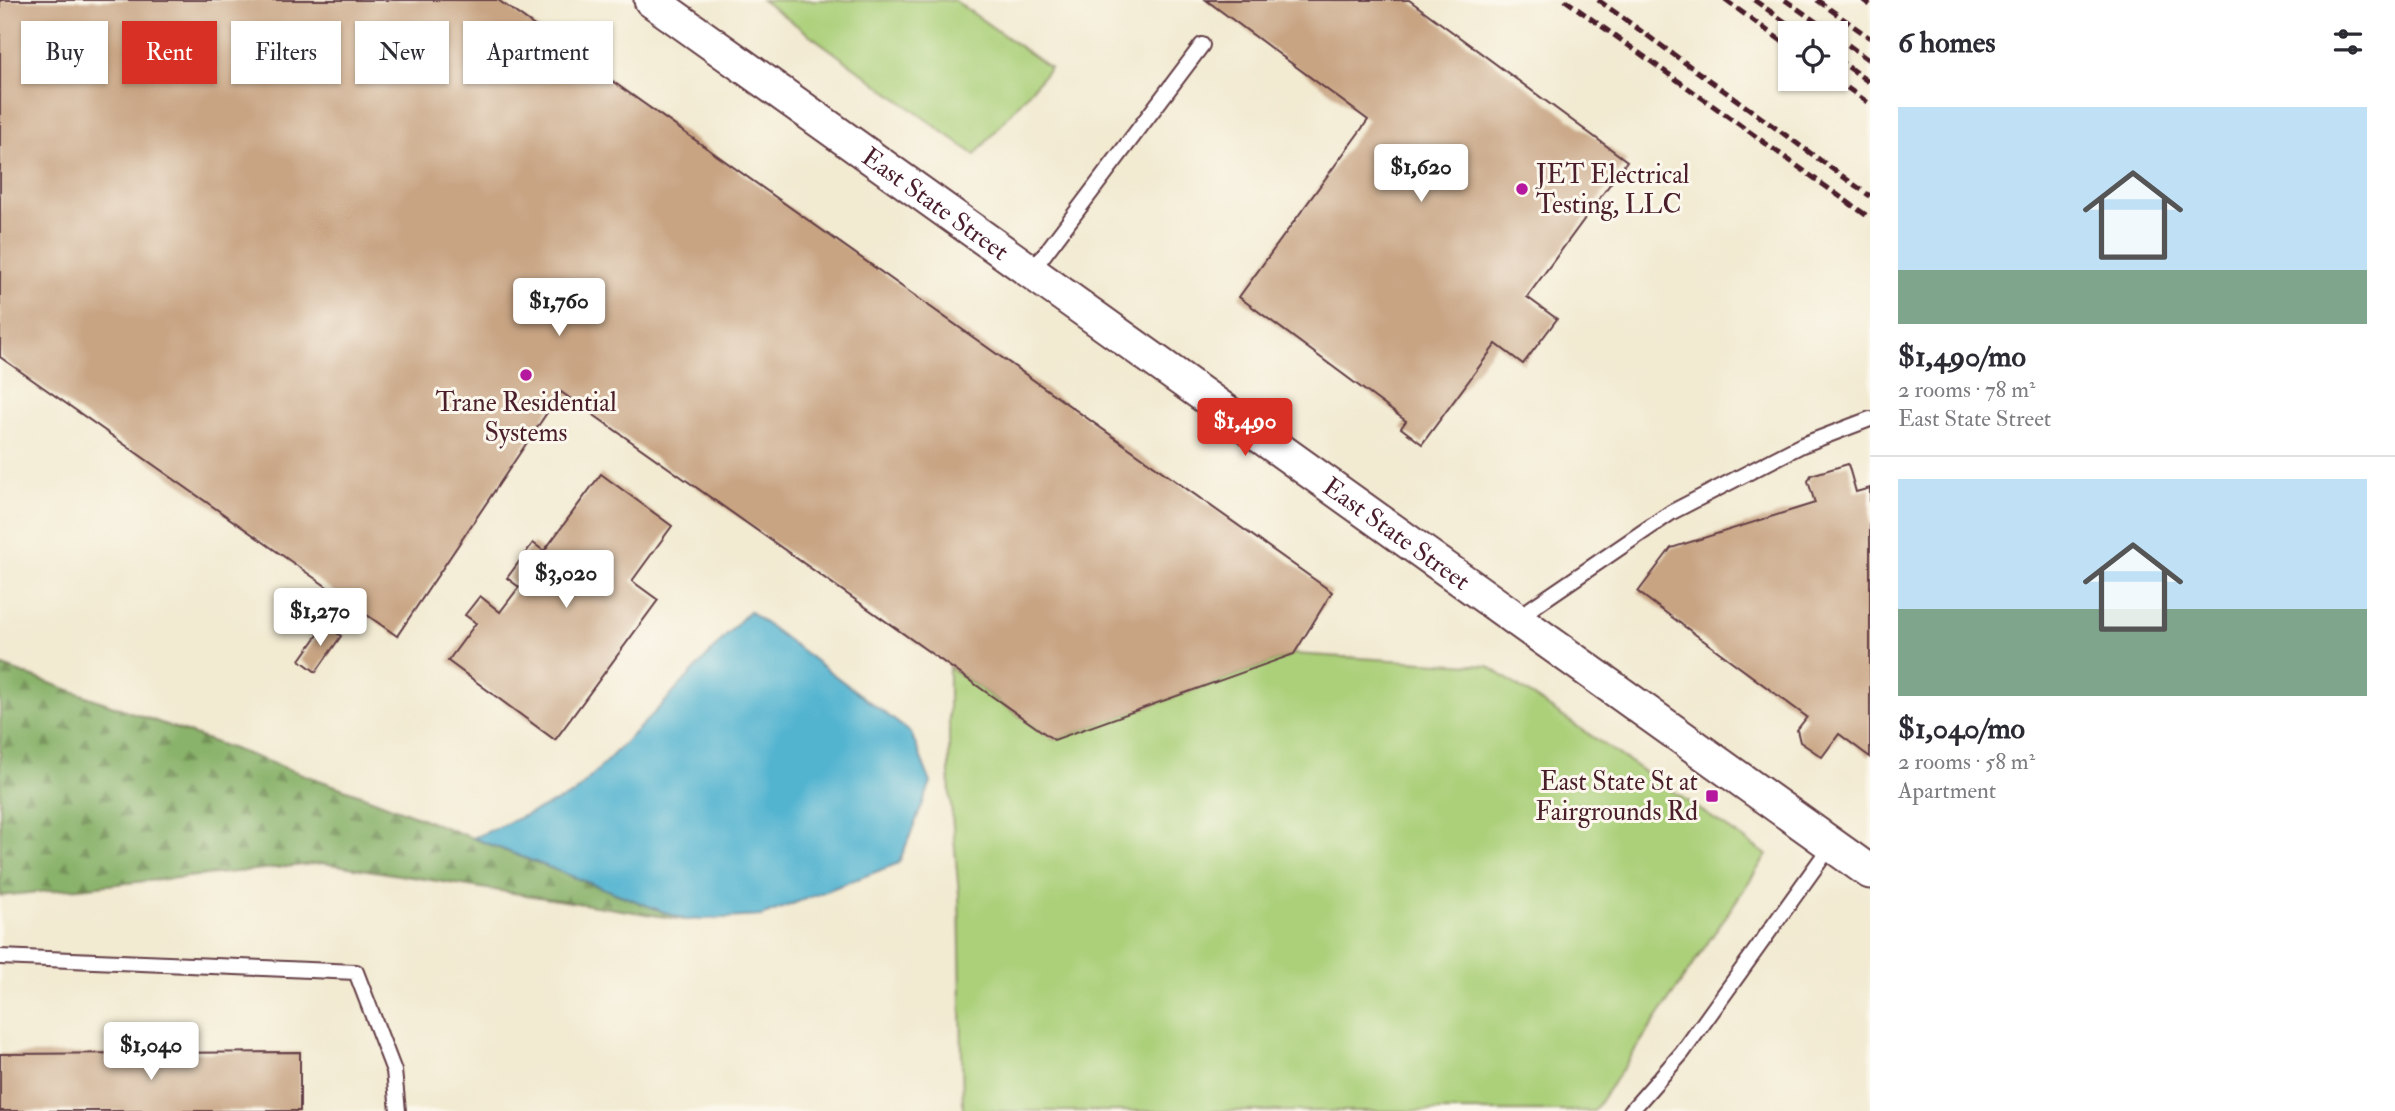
<!DOCTYPE html>
<meta charset="utf-8">
<style>
:root{--surface:#fff;--page:#f2f2f3;--text:#2b2b33;--muted:#7c7c81;--line:#e1e1e2;--accent:#d93025}
body{margin:0;font-family:"IM FELL Double Pica",serif;background:var(--page);color:var(--text);height:100vh;display:flex;flex-direction:column;font-size:26px;white-space:nowrap}
*{box-sizing:border-box;margin:0}
p{font-size:23px;color:var(--muted)}
.icon{flex:none;width:38px;height:38px;fill:none;stroke:currentColor;stroke-width:2;stroke-linecap:round;stroke-linejoin:round}
.map{position:relative;flex:1;overflow:hidden}
.side{display:flex;flex-direction:column;background:var(--surface);width:525px}
.side>*{flex:none}
.top-card{position:absolute;left:21px;top:21px;width:665px;height:63px;display:flex;gap:14px}
.fabs{position:absolute;left:1778px;top:21px;display:grid;gap:14px}
.fabs a{display:grid;place-items:center;width:70px;height:70px;border-radius:0px;background:var(--surface);box-shadow:0 2px 5px #0004;font-size:35px}
.price{position:absolute;translate:-50% -60px;padding:0 16px;border-radius:7px;background:#fff;color:#222;font-size:23px;line-height:46px;filter:drop-shadow(0 2px 4px #0008)}
.price::after{content:'';position:absolute;left:50%;top:42px;width:21px;height:16px;margin-left:-10px;background:inherit;clip-path:polygon(0 0,100% 0,50% 100%)}
.price.current{background:var(--accent);color:#fff}
ul{padding:0;list-style:none}
li{display:grid;align-content:center;gap:14px;height:371px;padding:0 28px}
li+li{border-top:2px solid var(--line)}
li span{display:grid;place-items:center;height:217px;border-radius:0px;color:#555}
li>.icon{margin-inline-start:auto}
span .icon{width:126px;height:126px;fill:#fffc;stroke-width:1}
li b{font-size:30px}
h2{display:flex;justify-content:space-between;align-items:center;height:84px;padding:0 28px;font-size:30px}
.pill{padding:0 24px;border-radius:0px;background:var(--surface);box-shadow:0 2px 5px #0004;font-size:24px;line-height:63px}
.pill.current{background:var(--accent);color:#fff}
main{display:flex;flex:1;min-height:0}
.map>svg:first-child{display:block}
.green{fill:#acd07a;stroke:#7b7852;stroke-width:2}
.forest{fill:url(#forest-firs);stroke:#6a684a;stroke-width:2}
.water{fill:#52b4d0;stroke:#4e6a7e;stroke-width:2}
.building{fill:#c8a483}
.lines{fill:none;stroke-linecap:round;stroke-linejoin:round}
.service-casing{stroke:#633d44;stroke-width:18}
.tertiary-casing{stroke:#633d44;stroke-width:37}
.service{stroke:#fff;stroke-width:14}
.tertiary{stroke:#fff;stroke-width:33}
.rail{stroke:#4a1f2b;stroke-width:5;stroke-dasharray:10 5;stroke-linecap:butt}
.poi-dot{fill:#b5179e;stroke:#fbf7ec;stroke-width:2.5}
.labels{text-anchor:middle;stroke-width:6;stroke-linejoin:round;paint-order:stroke}
.poi-label{font-size:26px;fill:#4a1f2b;stroke:#fbf7ec;text-anchor:start}
.street-label{font-size:26px;fill:#4a1f2b;stroke:#fbf7ec}
</style>
<main>
<div class="map">
<svg width="1870" height="1111" viewBox="0 0 1870 1111">
<defs>
<pattern id="forest-firs" width="22" height="20" patternUnits="userSpaceOnUse" patternTransform="scale(1.75)"><rect width="22" height="20" fill="#89b26a"/><path d="M5 1l3.5 6h-7zM16 11l3.5 6h-7z" fill="#729057"/></pattern>
</defs>
<rect width="100%" height="100%" fill="#fbf7ec"/>
<filter id="ink" filterUnits="userSpaceOnUse"><feTurbulence type="fractalNoise" baseFrequency=".0143" numOctaves="2"/><feDisplacementMap in="SourceGraphic" scale="14" xChannelSelector="R" yChannelSelector="G"/><feConvolveMatrix kernelMatrix="1 2 1 2 8 2 1 2 1" color-interpolation-filters="sRGB"/></filter>
<filter id="wash" filterUnits="userSpaceOnUse"><feTurbulence type="fractalNoise" baseFrequency=".00686" numOctaves="4" result="noise"/><feDisplacementMap in="SourceGraphic" scale="28" xChannelSelector="R" yChannelSelector="G"/><feGaussianBlur stdDeviation="1.57" result="paint"/><feColorMatrix in="noise" values="0 0 0 0 0 0 0 0 0 0 0 0 0 0 0 0 0 1.4 0 .05"/><feComposite in="paint" operator="in"/></filter>
<g filter="url(#wash)">
<rect width="100%" height="100%" fill="#f2ead1"/>
<path class="green" d="M 762,0 L 954,0 L 1050,68 L 975,155 Z
M 1294,654 L 1488,666 L 1767,855 L 1594,1111 L 963,1111 L 959,895 L 949,781 L 949,667 L 1054,740 Z"/>
<path class="forest" d="M 0,665 L 369,798 L 685,920 L 323,863 L 0,896 Z"/>
<path class="water" d="M 749,611 L 911,733 L 931,783 L 899,863 L 761,916 L 685,920 L 473,838 L 574,794 L 664,703 Z"/>
<g id="blocks">
<path class="building" d="M 0,0 L 498,0 L 1332,592 L 1294,654 L 1054,740 L 561,392 L 397,636 L 0,357 Z
M 1206,0 L 1409,0 L 1627,161 L 1527,297 L 1557,319 L 1523,364 L 1496,344 L 1422,444 L 1401,428 L 1406,421 L 1239,297 L 1368,120 Z
M 1848,464 L 1856,492 L 1870,488 L 1870,757 L 1839,734 L 1822,757 L 1800,742 L 1797,730 L 1807,717 L 1638,592 L 1671,548 L 1815,503 L 1808,481 L 1811,475 Z
M 601,474 L 672,526 L 632,581 L 658,600 L 555,740 L 448,661 L 476,623 L 465,615 L 480,596 L 500,612 L 519,587 L 507,578 L 533,543 L 544,551 Z
M 325,625 L 341,636 L 316,672 L 300,660 Z
M 300,1052 L 300,1111 L 0,1111 L 0,1054 Z"/>
</g>
</g>
<g filter="url(#ink)">
<use href="#blocks" fill-opacity="0" stroke="#633d44" stroke-width="2"/>
<g class="lines">
<defs>
<path id="service" d="M 1031,272 L 1202,45
M 1517,618 L 1672,512 L 1802,445 L 1870,419
M 0,957 L 356,972 L 394,1071 L 398,1111
M 1631,1111 L 1682,1053 L 1832,844"/>
<g id="tertiary">
<path id="s1" d="M 651,0 L 1870,872"/>
</g>
</defs>
<use href="#service" class="service-casing"/>
<use href="#tertiary" class="tertiary-casing"/>
<use href="#service" class="service"/>
<use href="#tertiary" class="tertiary"/>
<path class="rail" d="M 1565,0 L 1870,218
M 1598,0 L 1870,196
M 1725,0 L 1790,47
M 1754,0 L 1801,33
M 1785,0 L 1832,33
M 1817,0 L 1870,38
M 1863,0 L 1870,5
M 1836,36 L 1870,61
M 1836,58 L 1870,83
M 1835,79 L 1870,104"/>
</g>
</g>
<g class="poi-dot">
<circle cx="1522" cy="189" r="7"/>
<circle cx="526" cy="375" r="7"/>
<rect x="1705" y="789" width="14" height="14" rx="3.5"/>
</g>
<g class="labels">
<g class="poi-label">
<text x="1536" y="183">JET Electrical<tspan x="1536" dy="30">Testing, LLC</tspan></text>
<text x="526" y="411" text-anchor="middle">Trane Residential<tspan x="526" dy="30">Systems</tspan></text>
<text x="1698" y="790" text-anchor="end">East State St at<tspan x="1698" dy="30">Fairgrounds Rd</tspan></text>
</g>
<g class="street-label">
<text dy="9" stroke="none"><textPath href="#s1" startOffset="350">East State Street</textPath></text>
<text dy="9" stroke="none"><textPath href="#s1" startOffset="917">East State Street</textPath></text>
</g>
</g>
</svg>
<div class="fabs">
<a><svg class="icon" aria-label="locate" viewBox="0 0 24 24"><circle cx="12" cy="12" r="6"/><path d="M12 2v4M12 18v4M2 12h4M18 12h4"/></svg></a>
</div>
<b class="price" style="left:1421px;top:204px">$1,620</b>
<b class="price" style="left:559px;top:338px">$1,760</b>
<b class="price current" style="left:1245px;top:458px">$1,490</b>
<b class="price" style="left:566px;top:610px">$3,020</b>
<b class="price" style="left:320px;top:648px">$1,270</b>
<b class="price" style="left:151px;top:1082px">$1,040</b>
<div class="top-card">
<a class="pill">Buy</a>
<a class="pill current">Rent</a>
<a class="pill">Filters</a>
<a class="pill">New</a>
<a class="pill">Apartment</a>
</div>
</div>
<section class="side">
<h2>6 homes<svg class="icon" aria-label="filters" viewBox="0 0 24 24"><path d="M4 7h16M4 17h16"/><circle cx="9" cy="7" r="2"/><circle cx="15" cy="17" r="2"/></svg></h2>
<ul>
<li><span style="background:linear-gradient(#bfe0f5 75%,#7fa58c 0)"><svg class="icon" aria-label="home" viewBox="0 0 24 24"><path d="M3 11l9-7 9 7M6 9v11h12V9"/></svg></span><div><b>$1,490/mo</b><p>2 rooms · 78 m²</p><p>East State Street</p></div></li>
<li><span style="background:linear-gradient(#bfe0f5 60%,#7fa58c 0)"><svg class="icon" aria-label="home" viewBox="0 0 24 24"><path d="M3 11l9-7 9 7M6 9v11h12V9"/></svg></span><div><b>$1,040/mo</b><p>2 rooms · 58 m²</p><p>Apartment</p></div></li>
</ul>
</section>
</main>
